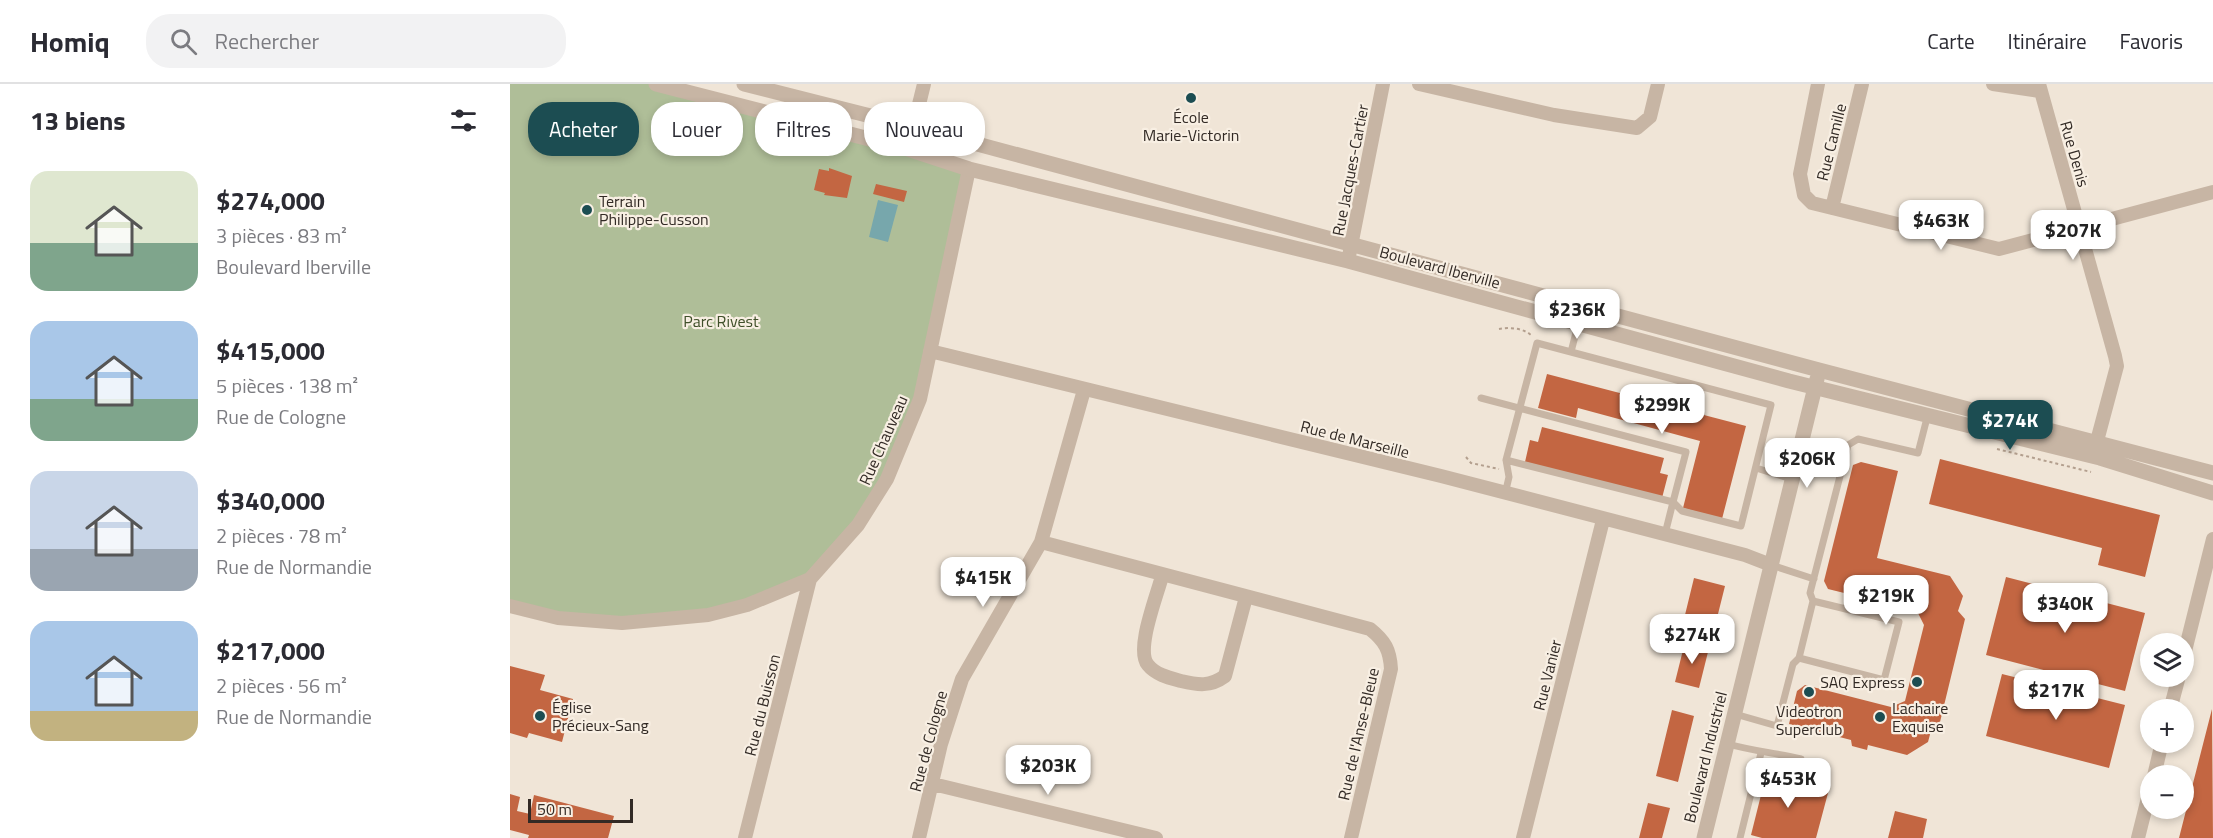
<!DOCTYPE html>
<html lang="fr">
<meta charset="utf-8">
<style>
:root{--surface:#fff;--page:#f2f2f3;--text:#2b2b33;--muted:#7c7c81;--line:#e1e1e2;--accent:#1c4d52}
body{margin:0;font-family:"Titillium Web",sans-serif;background:var(--page);color:var(--text);height:100vh;display:flex;flex-direction:column;font-size:22px;white-space:nowrap}
*{box-sizing:border-box;margin:0}
p{font-size:20px;color:var(--muted)}
.icon{flex:none;width:33px;height:33px;fill:none;stroke:currentColor;stroke-width:2;stroke-linecap:round;stroke-linejoin:round}
.map{position:relative;flex:1;overflow:hidden}
.panel{display:flex;flex-direction:column;background:var(--surface);width:510px}
.panel>*{flex:none}
.banner{position:absolute;left:18px;top:18px;width:570px;height:54px;display:flex;gap:12px}
.controls{position:absolute;left:1630px;top:549px;display:grid;gap:12px}
.controls a{display:grid;place-items:center;width:54px;height:54px;border-radius:50%;background:var(--surface);box-shadow:0 3px 9px #0003;font-size:30px}
.scale{position:absolute;left:18px;bottom:15px;width:105px;box-sizing:border-box;padding-left:6px;border:3px solid #322a25;border-top:0;font-size:16px;line-height:21px;white-space:nowrap;color:#322a25;-webkit-text-stroke:4px #f8efe3;paint-order:stroke}
.price{position:absolute;translate:-50% -51px;padding:0 14px;border-radius:12px;background:#fff;color:#222;font-size:20px;line-height:39px;filter:drop-shadow(0 2px 3px #0008)}
.price::after{content:'';position:absolute;left:50%;top:36px;width:18px;height:14px;margin-left:-9px;background:inherit;clip-path:polygon(0 0,100% 0,50% 100%)}
.price.selected{background:var(--accent);color:#fff}
ul{padding:0;list-style:none}
li{display:flex;align-items:center;gap:18px;height:150px;padding:0 30px}
li span{display:grid;place-items:center;flex:none;width:168px;height:120px;border-radius:18px;color:#555}
li>.icon{margin-inline-start:auto}
span .icon{width:72px;height:72px;fill:#fffc;stroke-width:1}
li b{font-size:26px}
h2{display:flex;justify-content:space-between;align-items:center;height:72px;padding:0 30px;font-size:26px}
.pill{padding:0 21px;border-radius:24px;background:var(--surface);box-shadow:0 3px 9px #0003;font-size:21px;line-height:54px}
.pill.selected{background:var(--accent);color:#fff}
header{display:flex;align-items:center;gap:36px;box-sizing:border-box;height:84px;padding:0 30px;background:var(--surface);border-bottom:2px solid var(--line)}
header strong{font-size:28px}
nav{display:flex;gap:33px;margin-inline-start:auto;font-size:21px}
.search{width:420px;height:54px;background:var(--page);display:flex;align-items:center;gap:15px;box-sizing:border-box;padding:0 21px;border-radius:24px;color:var(--muted);font-size:22px}
main{display:flex;flex:1;min-height:0}
.map>svg:first-child{display:block}
.green{fill:#afbe98}
.water{fill:#77a7ac}
.building{fill:#c36642}
.lines{fill:none;stroke-linecap:round;stroke-linejoin:round}
.path{stroke:#b39f8e;stroke-width:2;stroke-dasharray:3 3;stroke-linecap:butt}
.service{stroke:#c7b5a4;stroke-width:7}
.minor{stroke:#c7b5a4;stroke-width:14}
.tertiary{stroke:#c7b5a4;stroke-width:15}
.poi-dot{fill:#1c4d52;stroke:#f8efe3;stroke-width:2}
.labels{text-anchor:middle;stroke-width:4.5;stroke-linejoin:round;paint-order:stroke}
.poi-label{font-size:16px;fill:#322a25;stroke:#f8efe3;text-anchor:start}
.street-label{font-size:16px;fill:#322a25;stroke:#f8efe3}
.park-label{font-size:16px;fill:#40502a;stroke:#f8efe3}
</style>
<header>
<strong>Homiq</strong>
<div class="search"><svg class="icon" aria-label="search" viewBox="0 0 24 24"><circle cx="10" cy="10" r="6"/><path d="M15 15l6 6"/></svg>Rechercher</div>
<nav><a>Carte</a><a>Itinéraire</a><a>Favoris</a></nav>
</header>
<main>
<section class="panel">
<h2>13 biens<svg class="icon" aria-label="filters" viewBox="0 0 24 24"><path d="M4 7h16M4 17h16"/><circle cx="9" cy="7" r="2"/><circle cx="15" cy="17" r="2"/></svg></h2>
<ul>
<li><span style="background:linear-gradient(#dfe7d0 60%,#7fa58c 0)"><svg class="icon" aria-label="home" viewBox="0 0 24 24"><path d="M3 11l9-7 9 7M6 9v11h12V9"/></svg></span><div><b>$274,000</b><p>3 pièces · 83 m²</p><p>Boulevard Iberville</p></div></li>
<li><span style="background:linear-gradient(#a9c7e8 65%,#7fa58c 0)"><svg class="icon" aria-label="home" viewBox="0 0 24 24"><path d="M3 11l9-7 9 7M6 9v11h12V9"/></svg></span><div><b>$415,000</b><p>5 pièces · 138 m²</p><p>Rue de Cologne</p></div></li>
<li><span style="background:linear-gradient(#c9d6e8 65%,#9aa5b1 0)"><svg class="icon" aria-label="home" viewBox="0 0 24 24"><path d="M3 11l9-7 9 7M6 9v11h12V9"/></svg></span><div><b>$340,000</b><p>2 pièces · 78 m²</p><p>Rue de Normandie</p></div></li>
<li><span style="background:linear-gradient(#a9c7e8 75%,#c2b280 0)"><svg class="icon" aria-label="home" viewBox="0 0 24 24"><path d="M3 11l9-7 9 7M6 9v11h12V9"/></svg></span><div><b>$217,000</b><p>2 pièces · 56 m²</p><p>Rue de Normandie</p></div></li>
</ul>
</section>
<div class="map">
<svg width="1703" height="754" viewBox="0 0 1703 754">
<rect width="100%" height="100%" fill="#f0e5d7"/>
<path class="green" d="M 0,0 L 146,0 L 459,85 L 409,316 L 378,395 L 316,479 L 276,505 L 202,530 L 115,538 L 0,522 Z"/>
<path class="water" d="M 368,116 L 388,121 L 378,158 L 359,153 Z"/>
<path class="building" d="M 319,84 L 342,92 L 337,114 L 314,111 L 315,109 L 304,106 L 309,85 L 319,87 Z
M 366,100 L 397,107 L 394,118 L 363,110 Z
M 1037,290 L 1236,342 L 1212,435 L 1173,424 L 1190,357 L 1068,324 L 1066,334 L 1028,324 Z
M 1032,343 L 1154,374 L 1150,389 L 1158,391 L 1152,414 L 1015,378 L 1020,356 L 1028,358 Z
M 1430,375 L 1650,431 L 1635,493 L 1588,481 L 1592,464 L 1419,420 Z
M 1351,378 L 1388,387 L 1367,474 L 1440,492 L 1453,512 L 1448,527 L 1455,535 L 1430,638 L 1422,643 L 1418,658 L 1397,671 L 1358,661 L 1357,666 L 1342,662 L 1341,656 L 1279,640 L 1287,607 L 1295,601 L 1381,623 L 1395,617 L 1414,541 L 1407,527 L 1318,505 L 1314,497 L 1343,381 Z
M 1496,493 L 1635,529 L 1615,607 L 1476,571 Z
M 1184,494 L 1215,502 L 1205,542 L 1174,535 Z
M 1175,558 L 1199,564 L 1189,604 L 1165,598 Z
M 0,582 L 35,591 L 30,606 L 63,615 L 52,658 L 19,649 L 17,654 L 0,649 Z
M 1492,590 L 1615,621 L 1599,684 L 1476,652 Z
M 1702,625 L 1703,754 L 1669,754 Z
M 1162,626 L 1184,632 L 1168,698 L 1146,692 Z
M 1257,687 L 1286,694 L 1284,700 L 1318,709 L 1306,754 L 1252,754 L 1241,751 Z
M 0,710 L 10,713 L 7,727 L 20,730 L 24,711 L 104,732 L 98,754 L 18,754 L 19,751 L 0,746 Z
M 1138,719 L 1160,724 L 1152,754 L 1129,754 Z
M 1385,727 L 1417,735 L 1413,754 L 1378,754 Z"/>
<g class="lines">
<path class="path" d="M 989,245 C 1000,243 1014,244 1022,252
M 1487,365 L 1581,388
M 956,373 L 961,379 L 989,385"/>
<path class="service" d="M 1061,268 L 1073,221
M 971,314 L 1176,368 L 1163,418 L 1172,427 L 1231,442 L 1261,321 L 1027,259 L 996,376 L 999,393 L 995,410
M 996,376 L 1163,418 L 1155,450
M 1246,384 L 1282,395
M 1261,481 L 1304,495
M 1289,574 L 1374,596 L 1389,538 L 1303,517
M 1225,630 L 1267,642 L 1283,580 L 1289,574 L 1303,517 L 1300,509 L 1338,361 L 1348,355 L 1408,369 L 1418,330
M 1218,660 C 1243,667 1266,669 1291,675
M 1230,754 L 1251,669"/>
<path class="minor" d="M 909,0 L 1044,31 L 1127,44 L 1140,33 L 1148,0
M 1308,0 L 1290,90 L 1294,111 L 1302,119 L 1489,165 L 1703,108
M 1483,0 L 1530,7
M 1529,0 L 1605,272 L 1607,282 L 1587,357
M 398,65 L 414,0
M 1322,124 L 1352,0
M 839,172 L 873,0
M 420,267 L 931,392 L 1235,471 L 1261,481
M 531,458 L 860,545 C 875,557 880,566 881,585 L 841,754
M 652,492 C 647,512 625,566 638,581 C 646,591 660,594 671,597 C 688,601 700,603 715,592 L 736,513
M 0,522 L 48,534 L 112,539 L 198,531 L 237,521 L 300,495 L 348,441 L 377,395 L 410,315 L 459,85
M 1674,571 L 1703,455
M 1660,626 L 1669,592
M 1644,692 L 1652,658
M 423,700 L 646,754
M 235,754 L 300,495
M 409,754 L 431,660 L 452,595 L 531,458 L 574,306
M 1013,754 L 1093,436
M 1628,754 L 1641,702"/>
<path class="tertiary" d="M 146,0 L 398,65 L 459,85 L 838,177 L 1279,297 L 1590,374 L 1703,409
M 234,0 L 404,43 L 1309,286 L 1703,389
M 1194,754 L 1307,295"/>
</g>
<g class="poi-dot">
<circle cx="681" cy="14" r="6"/>
<circle cx="77" cy="126" r="6"/>
<circle cx="1407" cy="598" r="6"/>
<circle cx="1299" cy="608" r="6"/>
<circle cx="30" cy="632" r="6"/>
<circle cx="1370" cy="633" r="6"/>
</g>
<g class="labels">
<g class="poi-label">
<text x="681" y="39" text-anchor="middle">École<tspan x="681" dy="18">Marie-Victorin</tspan></text>
<text x="89" y="123">Terrain<tspan x="89" dy="18">Philippe-Cusson</tspan></text>
<text x="1395" y="604" text-anchor="end">SAQ Express</text>
<text x="42" y="629">Église<tspan x="42" dy="18">Précieux-Sang</tspan></text>
<text x="1382" y="630">Lachaire<tspan x="1382" dy="18">Exquise</tspan></text>
<text x="1299" y="633" text-anchor="middle">Videotron<tspan x="1299" dy="18">Superclub</tspan></text>
</g>
<g class="street-label">
<text transform="translate(1321 58) rotate(-76)" y="6">Rue Camille</text>
<text transform="translate(1565 70) rotate(74)" y="6">Rue Denis</text>
<text transform="translate(840 86) rotate(-79)" y="6">Rue Jacques-Cartier</text>
<text transform="translate(930 183) rotate(15)" y="6">Boulevard Iberville</text>
<text transform="translate(845 355) rotate(14)" y="6">Rue de Marseille</text>
<text transform="translate(373 356) rotate(-66)" y="6">Rue Chauveau</text>
<text transform="translate(1037 591) rotate(-76)" y="6">Rue Vanier</text>
<text transform="translate(252 621) rotate(-76)" y="6">Rue du Buisson</text>
<text transform="translate(848 650) rotate(-77)" y="6">Rue de l'Anse-Bleue</text>
<text transform="translate(418 657) rotate(-75)" y="6">Rue de Cologne</text>
<text transform="translate(1195 673) rotate(-76)" y="6">Boulevard Industriel</text>
</g>
<g class="park-label">
<text x="211" y="243">Parc Rivest</text>
</g>
</g>
</svg>
<div class="controls">
<a><svg class="icon" aria-label="layers" viewBox="0 0 24 24"><path d="M12 4l9 5-9 5-9-5zM3 14l9 5 9-5"/></svg></a>
<a>+</a>
<a>−</a>
</div>
<div class="scale">50 m</div>
<b class="price" style="left:1431px;top:167px">$463K</b>
<b class="price" style="left:1563px;top:177px">$207K</b>
<b class="price" style="left:1067px;top:256px">$236K</b>
<b class="price" style="left:1152px;top:351px">$299K</b>
<b class="price selected" style="left:1500px;top:367px">$274K</b>
<b class="price" style="left:1297px;top:405px">$206K</b>
<b class="price" style="left:473px;top:524px">$415K</b>
<b class="price" style="left:1376px;top:542px">$219K</b>
<b class="price" style="left:1555px;top:550px">$340K</b>
<b class="price" style="left:1182px;top:581px">$274K</b>
<b class="price" style="left:1546px;top:637px">$217K</b>
<b class="price" style="left:538px;top:712px">$203K</b>
<b class="price" style="left:1278px;top:725px">$453K</b>
<div class="banner">
<a class="pill selected">Acheter</a>
<a class="pill">Louer</a>
<a class="pill">Filtres</a>
<a class="pill">Nouveau</a>
</div>
</div>
</main>
